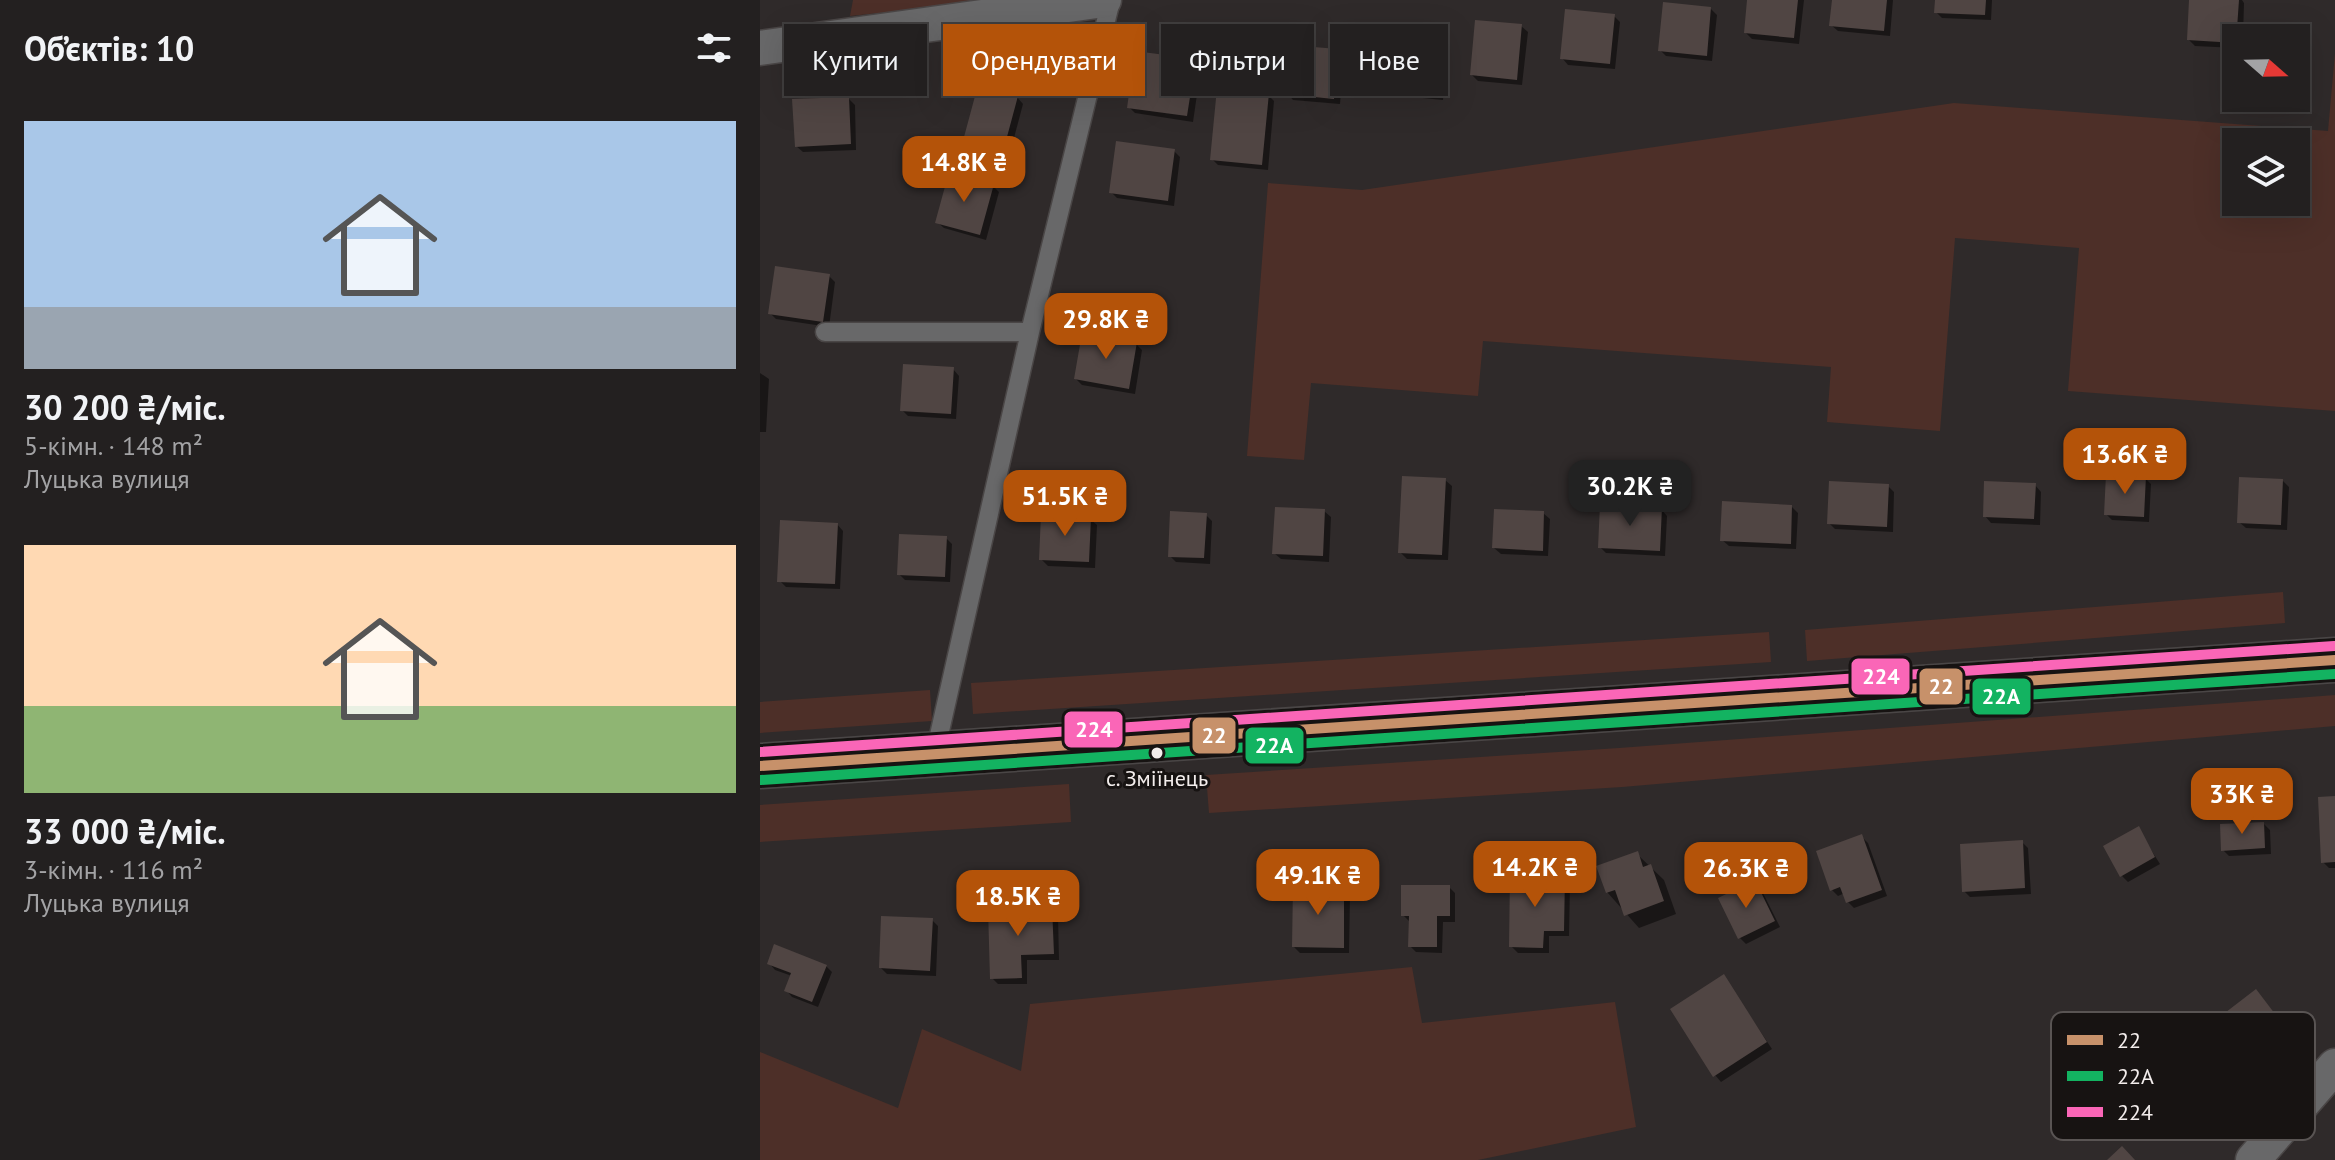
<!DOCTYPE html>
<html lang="uk">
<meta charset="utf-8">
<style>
:root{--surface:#232020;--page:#2f2d2d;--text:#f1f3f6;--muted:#a3a3a5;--line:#403e3e;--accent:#b45309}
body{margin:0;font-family:"PT Sans",sans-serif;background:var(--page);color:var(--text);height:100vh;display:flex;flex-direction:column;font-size:30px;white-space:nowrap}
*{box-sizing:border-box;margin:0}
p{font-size:26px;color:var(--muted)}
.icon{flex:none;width:44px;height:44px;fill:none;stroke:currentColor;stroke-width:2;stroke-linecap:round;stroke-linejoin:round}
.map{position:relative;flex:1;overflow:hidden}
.sheet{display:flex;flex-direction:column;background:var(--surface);width:760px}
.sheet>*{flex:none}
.banner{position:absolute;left:24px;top:24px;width:760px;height:72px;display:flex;gap:16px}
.needle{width:52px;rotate:110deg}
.fabs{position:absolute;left:1462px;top:24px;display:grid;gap:16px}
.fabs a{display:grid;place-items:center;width:88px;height:88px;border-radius:0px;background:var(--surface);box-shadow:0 8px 32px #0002,0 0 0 2px var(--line);font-size:40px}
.price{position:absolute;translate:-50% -68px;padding:0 18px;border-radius:16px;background:var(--accent);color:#fff;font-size:26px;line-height:52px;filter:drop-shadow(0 2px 4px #0008)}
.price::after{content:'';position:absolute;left:50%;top:48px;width:24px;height:18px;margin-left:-12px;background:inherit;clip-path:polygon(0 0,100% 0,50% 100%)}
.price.active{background:#222;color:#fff}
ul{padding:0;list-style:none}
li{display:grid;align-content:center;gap:16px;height:424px;padding:0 24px}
li span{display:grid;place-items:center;height:248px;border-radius:0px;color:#555}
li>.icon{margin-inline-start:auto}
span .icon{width:144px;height:144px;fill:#fffc;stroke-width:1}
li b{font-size:34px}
h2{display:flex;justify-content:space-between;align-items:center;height:96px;padding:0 24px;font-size:34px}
.chip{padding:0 28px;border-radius:0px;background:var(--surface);box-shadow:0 8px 32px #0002,0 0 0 2px var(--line);font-size:28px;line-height:72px}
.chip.active{background:var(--accent);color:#fff}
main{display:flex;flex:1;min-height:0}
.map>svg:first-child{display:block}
.green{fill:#4d2f28;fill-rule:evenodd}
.shadow{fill:#0007}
.building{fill:#504543}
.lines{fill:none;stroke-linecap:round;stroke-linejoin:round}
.lane-casing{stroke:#4a4646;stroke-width:21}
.street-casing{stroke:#4a4646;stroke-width:37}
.primary-casing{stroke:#4a4646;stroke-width:47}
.lane{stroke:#686869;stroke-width:18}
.street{stroke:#686869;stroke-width:34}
.primary{stroke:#6a696a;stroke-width:44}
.bus-1-casing{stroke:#171312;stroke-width:16}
.bus-2-casing{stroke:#171312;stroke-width:16}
.bus-3-casing{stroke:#171312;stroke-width:16}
.bus-1{stroke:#c7916a;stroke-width:10}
.bus-2{stroke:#13b361;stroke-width:10}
.bus-3{stroke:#fa66b7;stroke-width:10}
.bus-dot{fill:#f3edec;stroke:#171312;stroke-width:3}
.labels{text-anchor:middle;stroke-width:6;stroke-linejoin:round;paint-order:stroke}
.bus-label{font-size:22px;fill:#f3edec;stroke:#171312}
.key{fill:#171312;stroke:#595453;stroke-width:2}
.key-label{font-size:22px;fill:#f3edec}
.line-badge{stroke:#171312;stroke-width:3}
.badge-label{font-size:22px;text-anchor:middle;font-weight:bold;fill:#fff}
</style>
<main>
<section class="sheet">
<h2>Об’єктів: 10<svg class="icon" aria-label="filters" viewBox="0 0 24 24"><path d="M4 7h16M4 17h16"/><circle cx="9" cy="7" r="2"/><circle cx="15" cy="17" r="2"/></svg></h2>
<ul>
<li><span style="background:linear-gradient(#a9c7e8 75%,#9aa5b1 0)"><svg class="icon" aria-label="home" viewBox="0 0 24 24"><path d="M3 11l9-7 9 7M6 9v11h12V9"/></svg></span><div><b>30 200 ₴/міс.</b><p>5-кімн. · 148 m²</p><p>Луцька вулиця</p></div></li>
<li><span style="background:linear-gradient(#ffd9b3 65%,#8fb573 0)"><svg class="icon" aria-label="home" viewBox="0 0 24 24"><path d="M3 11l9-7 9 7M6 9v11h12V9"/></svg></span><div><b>33 000 ₴/міс.</b><p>3-кімн. · 116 m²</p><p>Луцька вулиця</p></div></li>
</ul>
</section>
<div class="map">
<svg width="1575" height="1160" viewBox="0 0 1575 1160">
<rect width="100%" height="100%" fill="#2f2a2a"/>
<path class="green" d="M 93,0 L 246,0 L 90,16 Z
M 1575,53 L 1575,411 L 1308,391 L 1319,248 L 1195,238 L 1180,431 L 1067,422 L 1071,367 L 723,341 L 718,396 L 551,383 L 544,460 L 487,456 L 508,183 L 602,190 L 1194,103 L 1568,131 ZM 1476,142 L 1536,142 L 1536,202 L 1476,202 Z
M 1523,592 L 1525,623 L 1047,661 L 1045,630 Z
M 1009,632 L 1011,662 L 213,714 L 211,683 Z
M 170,690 L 172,721 L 0,733 L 0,702 Z
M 1575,695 L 1575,726 L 862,787 L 449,813 L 446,775 L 859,748 Z
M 309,784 L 311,822 L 0,842 L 0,805 Z
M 652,967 L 662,1023 L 855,1002 L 876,1127 L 718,1160 L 0,1160 L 0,1052 L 138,1108 L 162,1029 L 261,1071 L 270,1004 Z"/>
<path class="shadow" d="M 989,0 L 1044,0 L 1039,44 L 992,39 L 986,33 Z
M 1074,0 L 1133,0 L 1130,36 L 1078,31 L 1071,25 Z
M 1177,0 L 1232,0 L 1231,20 L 1182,18 L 1176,12 Z
M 1431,0 L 1482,0 L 1484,3 L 1483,38 L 1476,38 L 1476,48 L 1435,46 L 1429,40 Z
M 951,9 L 957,15 L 952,61 L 906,56 L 900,50 Z
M 854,16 L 860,22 L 855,69 L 808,65 L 802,58 Z
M 761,26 L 768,32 L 762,85 L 718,81 L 712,75 Z
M 674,41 L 687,54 L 683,100 L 632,95 L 618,82 Z
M 578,51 L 584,58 L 580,104 L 533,100 L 527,93 Z
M 435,61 L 441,67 L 433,122 L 375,113 L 369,107 Z
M 508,95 L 514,101 L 508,170 L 458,165 L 452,159 Z
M 257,97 L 263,104 L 250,153 L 212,143 L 206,137 Z
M 89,99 L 95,105 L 96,150 L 43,152 L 36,146 Z
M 414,151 L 420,157 L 414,206 L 357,198 L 351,192 Z
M 233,186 L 239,192 L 226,240 L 184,228 L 177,222 Z
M 69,276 L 75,282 L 69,327 L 16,319 L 10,313 Z
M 376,344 L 382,350 L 375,394 L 322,385 L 316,379 Z
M 193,369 L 199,376 L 196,419 L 148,416 L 142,410 Z
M 0,373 L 9,379 L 6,432 L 0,432 Z
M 1385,478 L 1391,484 L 1389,522 L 1352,520 L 1346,514 Z
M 685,480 L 692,486 L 688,560 L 647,559 L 640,552 Z
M 1523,481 L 1529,487 L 1527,530 L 1486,528 L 1479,522 Z
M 1275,485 L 1281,492 L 1280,525 L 1231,523 L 1225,516 Z
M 1128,486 L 1134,492 L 1133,532 L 1075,529 L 1069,523 Z
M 1032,507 L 1038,513 L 1036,549 L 969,546 L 962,540 Z
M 901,509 L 907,516 L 905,556 L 846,553 L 840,547 Z
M 564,511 L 571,517 L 569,562 L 521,559 L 514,553 Z
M 783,513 L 790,519 L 788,556 L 741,554 L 734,548 Z
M 446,515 L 452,521 L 450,564 L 416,562 L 410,556 Z
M 330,519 L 337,525 L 335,568 L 288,566 L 281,559 Z
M 77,524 L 83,531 L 80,589 L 26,587 L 20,581 Z
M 186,538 L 192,544 L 190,582 L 145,580 L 139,574 Z
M 1575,798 L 1575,868 L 1569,868 L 1563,862 Z
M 1504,824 L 1510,830 L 1511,854 L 1469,856 L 1463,850 Z
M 1378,829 L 1400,864 L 1368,882 L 1362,876 Z
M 1102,837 L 1108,843 L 1127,896 L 1094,908 L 1088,902 L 1085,893 L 1078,896 L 1072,890 Z
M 1262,842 L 1268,848 L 1271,894 L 1210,897 L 1204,891 Z
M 877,854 L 904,880 L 916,914 L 879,928 L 847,892 Z
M 804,878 L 810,884 L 809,936 L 789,936 L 789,953 L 758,953 L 751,946 Z
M 995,882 L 1001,889 L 1020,927 L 986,944 L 980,938 Z
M 689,887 L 695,893 L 695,922 L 683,922 L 682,953 L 656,952 L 650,946 L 649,921 L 643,915 Z
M 584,888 L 590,895 L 589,953 L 540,953 L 534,947 Z
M 292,908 L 298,915 L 299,960 L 267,960 L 267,984 L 238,984 L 232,978 Z
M 172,920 L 178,926 L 176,976 L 127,974 L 121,968 Z
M 9,963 L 66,966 L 72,972 L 58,1007 L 32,997 L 26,990 L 32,976 L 15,970 Z
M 964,977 L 1012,1049 L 961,1082 L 955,1075 Z
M 1502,998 L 1533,1038 L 1497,1066 L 1490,1059 Z"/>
<path class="building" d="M 987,0 L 1038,0 L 1034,38 L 984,33 Z
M 1072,0 L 1127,0 L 1124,31 L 1069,26 Z
M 1175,0 L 1226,0 L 1225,15 L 1174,13 Z
M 1429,0 L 1479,0 L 1476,43 L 1427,40 Z
M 903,2 L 951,7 L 947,56 L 898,51 Z
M 805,9 L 855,14 L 850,64 L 800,59 Z
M 715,20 L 762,24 L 757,80 L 710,75 Z
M 620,34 L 675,39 L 670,87 L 616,82 Z
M 529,45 L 578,49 L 574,99 L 524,94 Z
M 375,51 L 436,59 L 427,116 L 367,108 Z
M 218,85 L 258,96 L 244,148 L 204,137 Z
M 457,88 L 509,93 L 502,165 L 450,160 Z
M 89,97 L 91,144 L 35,147 L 32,99 Z
M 356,141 L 415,149 L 408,201 L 349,193 Z
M 189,172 L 234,184 L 220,235 L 175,223 Z
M 15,266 L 70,274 L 63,322 L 8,314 Z
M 322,333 L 377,342 L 369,389 L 314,379 Z
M 143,364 L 194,367 L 191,414 L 140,411 Z
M 1346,474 L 1386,476 L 1384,517 L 1344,515 Z
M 642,476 L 686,478 L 682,555 L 638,553 Z
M 1479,477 L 1523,479 L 1521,525 L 1477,523 Z
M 1069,481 L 1129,484 L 1127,527 L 1067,524 Z
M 1224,481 L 1276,483 L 1274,519 L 1223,517 Z
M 962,501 L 1032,505 L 1031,544 L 960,541 Z
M 840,504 L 902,507 L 900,551 L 838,548 Z
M 515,507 L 565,509 L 563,556 L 512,554 Z
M 734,509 L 784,511 L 783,551 L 732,548 Z
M 410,511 L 447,513 L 444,558 L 408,557 Z
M 281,514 L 331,517 L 329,562 L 279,560 Z
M 20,520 L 78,523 L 75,584 L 17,582 Z
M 139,534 L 187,536 L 185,577 L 137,575 Z
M 1575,796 L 1575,862 L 1561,863 L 1558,797 Z
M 1504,822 L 1505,848 L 1461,851 L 1460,824 Z
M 1379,826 L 1395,857 L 1360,877 L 1343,846 Z
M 1102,834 L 1122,890 L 1086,903 L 1080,887 L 1070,891 L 1056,851 Z
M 1263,840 L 1265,888 L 1202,892 L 1200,844 Z
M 878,851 L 883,867 L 891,864 L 904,901 L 864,916 L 855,890 L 846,893 L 836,866 Z
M 750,875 L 805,876 L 804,931 L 784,931 L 783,948 L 749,947 Z
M 995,880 L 1015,921 L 978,939 L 958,898 Z
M 641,885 L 690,885 L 690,916 L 677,916 L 677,947 L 648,947 L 649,916 L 641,916 Z
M 533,886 L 584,886 L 584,948 L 532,947 Z
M 292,906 L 294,954 L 261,955 L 262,978 L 230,979 L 228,908 Z
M 121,916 L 173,918 L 170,971 L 119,968 Z
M 14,944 L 67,965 L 52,1002 L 24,991 L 31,973 L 7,964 Z
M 964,974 L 1007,1042 L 953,1077 L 910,1009 Z
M 1496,989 L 1528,1031 L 1489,1061 L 1457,1019 Z
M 1362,1146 L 1375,1160 L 1347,1160 Z"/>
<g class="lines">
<defs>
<path id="lane" d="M 65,332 L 270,332
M 175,753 L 270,332 L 351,0"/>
<path id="street" d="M 0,48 L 344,0
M 1493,1160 L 1575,1066"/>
<path id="primary" d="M 0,766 L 1575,660"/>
</defs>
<use href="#lane" class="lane-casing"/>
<use href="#street" class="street-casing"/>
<use href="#primary" class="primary-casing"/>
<use href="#lane" class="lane"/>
<use href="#street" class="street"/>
<use href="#primary" class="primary"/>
<defs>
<path id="bus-1" d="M 0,766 L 1575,660"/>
<path id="bus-2" d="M 1,780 L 1575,674"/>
<path id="bus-3" d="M 0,752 L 1574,646"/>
</defs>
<use href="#bus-1" class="bus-1-casing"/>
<use href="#bus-2" class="bus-2-casing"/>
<use href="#bus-3" class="bus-3-casing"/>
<use href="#bus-1" class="bus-1"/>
<use href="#bus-2" class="bus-2"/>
<use href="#bus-3" class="bus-3"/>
</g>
<circle class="bus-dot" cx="397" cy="753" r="7"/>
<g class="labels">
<g class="bus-label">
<text x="397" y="786">с. Зміїнець</text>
</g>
</g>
<rect x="1291" y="1012" width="264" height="128" rx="12" class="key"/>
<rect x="1307" y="1035" width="36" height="10" fill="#c7916a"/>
<rect x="1307" y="1071" width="36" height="10" fill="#13b361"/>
<rect x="1307" y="1107" width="36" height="10" fill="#fa66b7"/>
<g class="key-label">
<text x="1357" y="1048">22</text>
<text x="1357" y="1084">22А</text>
<text x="1357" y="1120">224</text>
</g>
<g class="line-badge">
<rect x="1090" y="657" width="61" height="39" rx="8" fill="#fa66b7"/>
<rect x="1158" y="667" width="46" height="39" rx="8" fill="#c7916a"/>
<rect x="1211" y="677" width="61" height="39" rx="8" fill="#13b361"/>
<rect x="303" y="710" width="61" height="39" rx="8" fill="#fa66b7"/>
<rect x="431" y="716" width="46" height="39" rx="8" fill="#c7916a"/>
<rect x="484" y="726" width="61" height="39" rx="8" fill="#13b361"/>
</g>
<g class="badge-label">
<text x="1121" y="684">224</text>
<text x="1181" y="694">22</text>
<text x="1241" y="704">22А</text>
<text x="334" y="737">224</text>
<text x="454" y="743">22</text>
<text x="514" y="753">22А</text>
</g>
</svg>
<div class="fabs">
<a><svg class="needle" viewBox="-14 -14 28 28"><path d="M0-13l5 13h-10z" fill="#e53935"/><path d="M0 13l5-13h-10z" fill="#a3a3a5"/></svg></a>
<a><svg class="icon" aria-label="layers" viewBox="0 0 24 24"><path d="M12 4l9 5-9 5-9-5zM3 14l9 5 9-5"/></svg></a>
</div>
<b class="price" style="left:204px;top:204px">14.8K ₴</b>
<b class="price" style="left:346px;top:361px">29.8K ₴</b>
<b class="price" style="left:1365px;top:496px">13.6K ₴</b>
<b class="price active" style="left:870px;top:528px">30.2K ₴</b>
<b class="price" style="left:305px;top:538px">51.5K ₴</b>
<b class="price" style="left:1482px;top:836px">33K ₴</b>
<b class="price" style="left:775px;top:909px">14.2K ₴</b>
<b class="price" style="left:986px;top:910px">26.3K ₴</b>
<b class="price" style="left:558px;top:917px">49.1K ₴</b>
<b class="price" style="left:258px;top:938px">18.5K ₴</b>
<div class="banner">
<a class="chip">Купити</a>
<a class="chip active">Орендувати</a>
<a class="chip">Фільтри</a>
<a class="chip">Нове</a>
</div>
</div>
</main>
